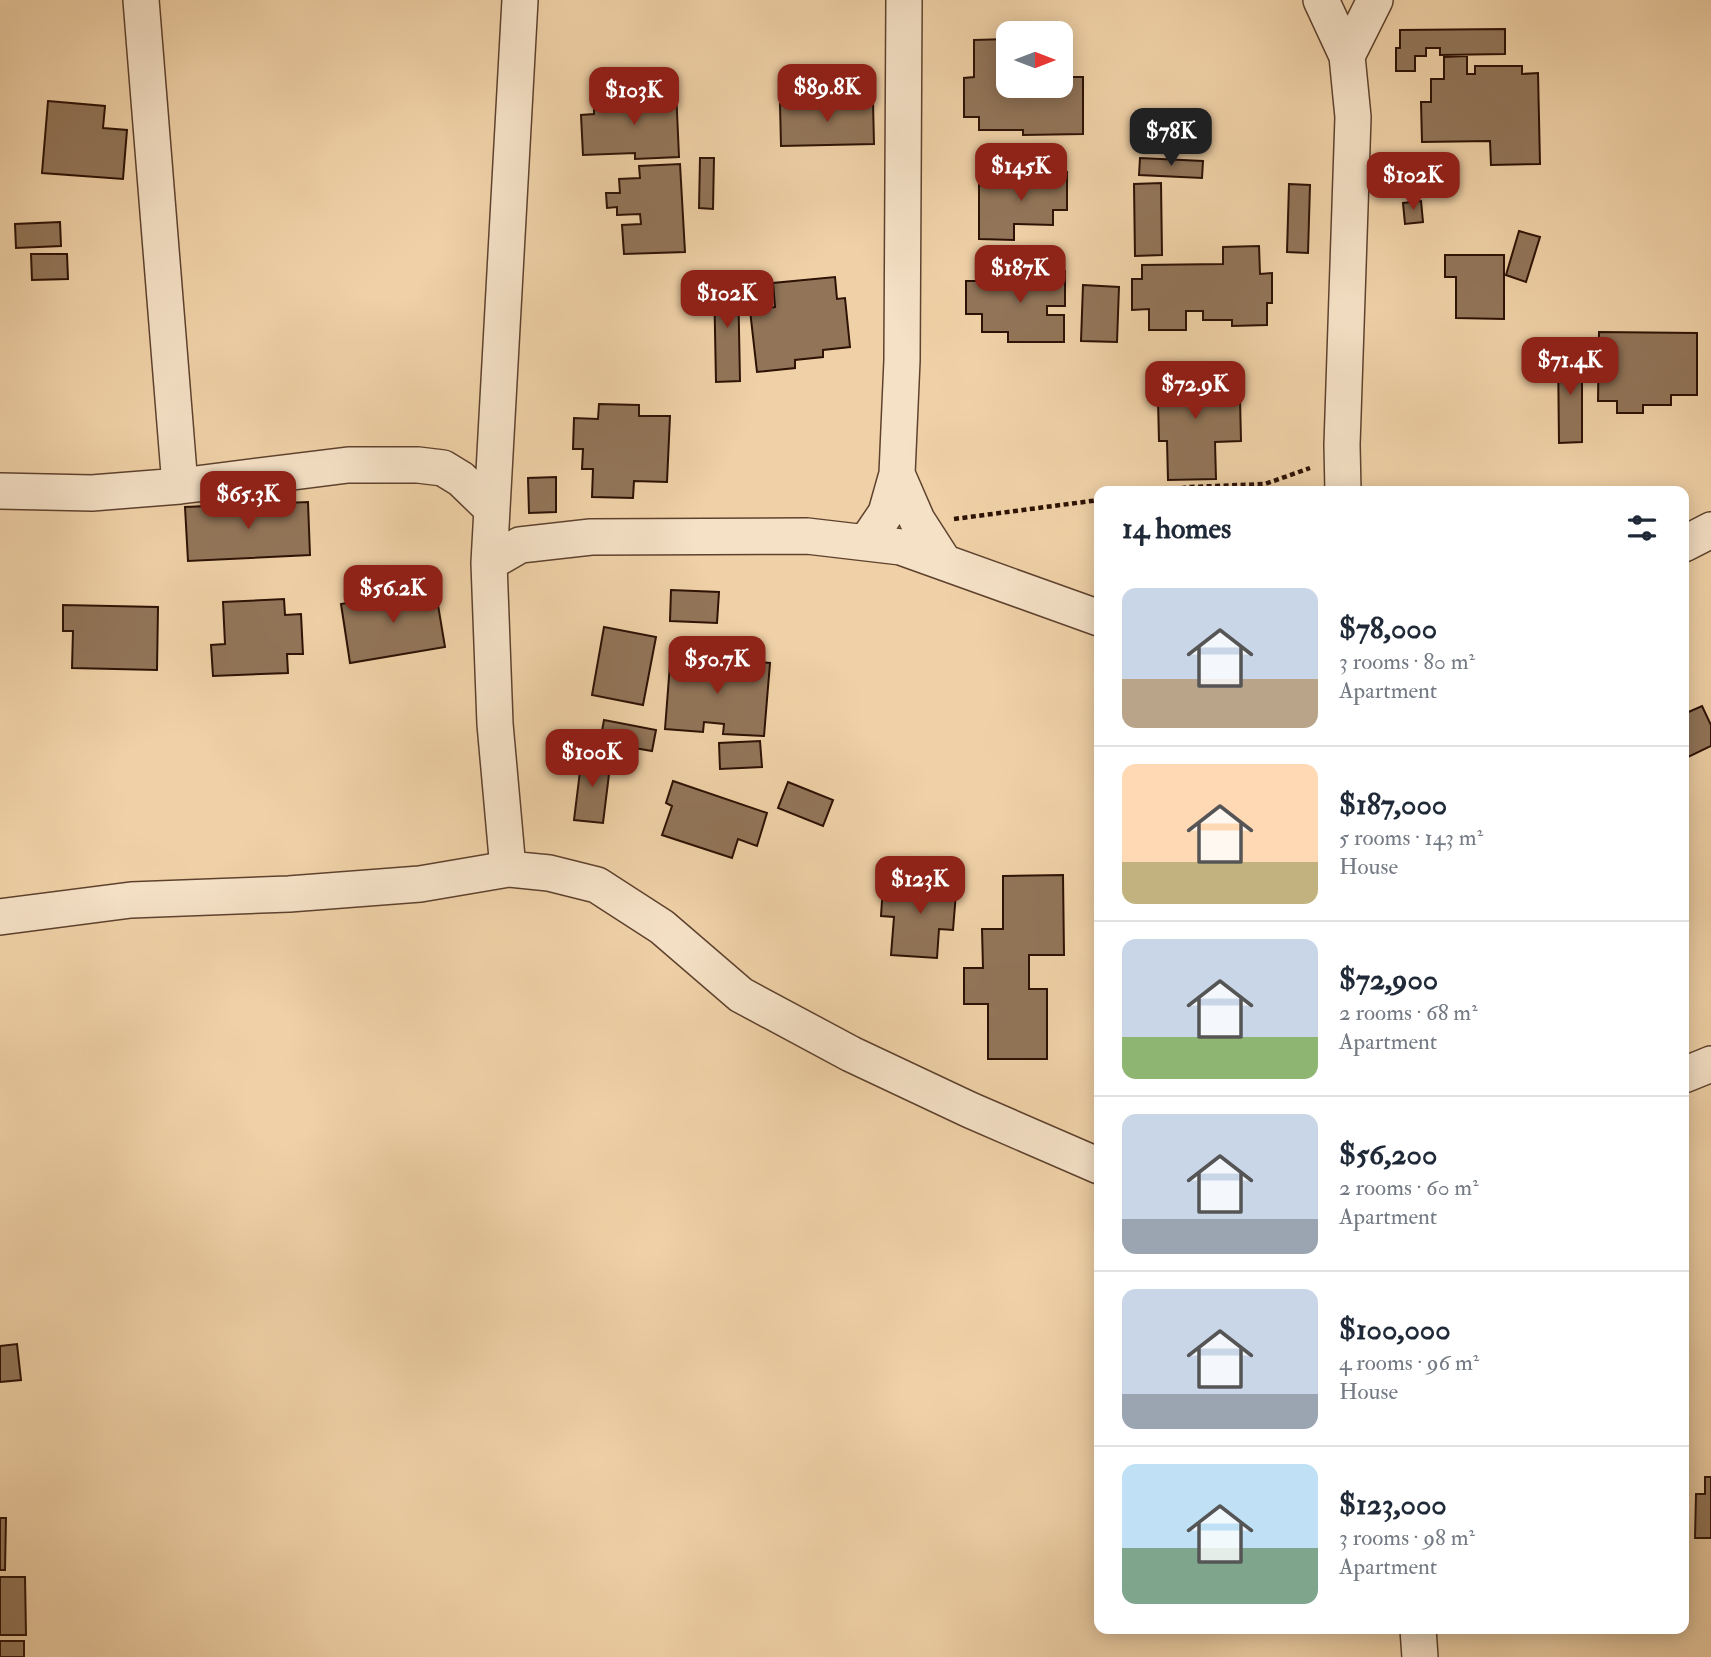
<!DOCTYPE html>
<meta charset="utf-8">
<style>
:root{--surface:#fff;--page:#f2f2f3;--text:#1f2937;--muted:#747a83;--line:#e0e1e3;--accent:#8f2418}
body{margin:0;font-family:"IM FELL Double Pica",serif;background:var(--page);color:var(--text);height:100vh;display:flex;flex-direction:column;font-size:26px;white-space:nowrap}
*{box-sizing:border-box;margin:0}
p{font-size:23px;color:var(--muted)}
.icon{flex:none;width:38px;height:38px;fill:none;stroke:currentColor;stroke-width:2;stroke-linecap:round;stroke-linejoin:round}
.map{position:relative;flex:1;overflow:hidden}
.details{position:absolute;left:1094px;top:486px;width:595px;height:1148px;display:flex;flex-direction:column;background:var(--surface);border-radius:14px;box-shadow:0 4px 18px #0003}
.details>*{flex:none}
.needle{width:46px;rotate:90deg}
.controls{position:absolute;left:996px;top:21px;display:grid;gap:14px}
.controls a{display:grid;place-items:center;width:77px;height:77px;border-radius:14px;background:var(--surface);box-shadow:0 4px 18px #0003;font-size:35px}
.price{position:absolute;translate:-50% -60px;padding:0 16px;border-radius:14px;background:var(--accent);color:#fff;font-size:23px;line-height:46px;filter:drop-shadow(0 2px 4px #0008)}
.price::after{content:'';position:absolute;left:50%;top:42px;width:21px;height:16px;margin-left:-10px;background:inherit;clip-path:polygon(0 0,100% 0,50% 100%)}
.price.selected{background:#222;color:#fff}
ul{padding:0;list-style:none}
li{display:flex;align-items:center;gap:21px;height:175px;padding:0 28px}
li+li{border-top:2px solid var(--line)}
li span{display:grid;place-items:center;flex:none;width:196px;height:140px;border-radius:14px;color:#555}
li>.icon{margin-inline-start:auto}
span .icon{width:84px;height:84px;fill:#fffc;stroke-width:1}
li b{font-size:30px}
h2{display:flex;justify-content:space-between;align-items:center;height:84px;padding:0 28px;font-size:30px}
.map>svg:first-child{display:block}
.building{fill:#927559;stroke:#2d1205;stroke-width:2}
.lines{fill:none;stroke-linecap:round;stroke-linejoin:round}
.minor-casing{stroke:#5e422e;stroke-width:38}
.path{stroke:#2d1205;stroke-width:4.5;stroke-dasharray:5 3.5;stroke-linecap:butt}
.minor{stroke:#f5e1c6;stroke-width:35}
</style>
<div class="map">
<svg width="1711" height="1657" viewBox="0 0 1711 1657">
<rect width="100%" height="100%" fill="#f0d1a7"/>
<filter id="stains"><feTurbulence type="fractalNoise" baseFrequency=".00286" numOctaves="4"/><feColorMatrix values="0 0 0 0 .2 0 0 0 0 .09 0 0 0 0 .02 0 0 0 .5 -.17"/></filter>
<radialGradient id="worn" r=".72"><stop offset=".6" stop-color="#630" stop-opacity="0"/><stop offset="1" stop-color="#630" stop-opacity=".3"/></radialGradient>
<path class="building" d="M 1505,29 L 1505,54 L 1440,55 L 1440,48 L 1426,48 L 1426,56 L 1415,56 L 1415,71 L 1396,71 L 1396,48 L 1400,48 L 1400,30 Z
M 1008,39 L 1008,86 L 1060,86 L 1060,77 L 1083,77 L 1083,134 L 1023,135 L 1023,130 L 979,130 L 979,117 L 964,117 L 964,78 L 974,77 L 974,40 Z
M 1467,56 L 1467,74 L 1475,74 L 1475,66 L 1522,66 L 1522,74 L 1538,73 L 1540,164 L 1491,165 L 1490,141 L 1422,142 L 1421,102 L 1431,102 L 1431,79 L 1444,79 L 1444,57 Z
M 676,89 L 679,157 L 635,159 L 635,153 L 583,155 L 581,115 L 594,114 L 594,102 L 641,100 L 640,91 Z
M 48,101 L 105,106 L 103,128 L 127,130 L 123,179 L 42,173 Z
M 873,102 L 874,144 L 781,146 L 780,104 Z
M 700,158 L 714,158 L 713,209 L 699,208 Z
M 1140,158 L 1203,161 L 1202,178 L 1139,175 Z
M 680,164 L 685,252 L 624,254 L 622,225 L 641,224 L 640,214 L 617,215 L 617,207 L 607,208 L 606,193 L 620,193 L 619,179 L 640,178 L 639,166 Z
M 1009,171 L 1067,172 L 1067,210 L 1053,210 L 1053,225 L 1014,224 L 1014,240 L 979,239 L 979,185 L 1009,186 Z
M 1161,183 L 1162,255 L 1135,256 L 1134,184 Z
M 1289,184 L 1310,185 L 1308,253 L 1287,252 Z
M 1421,201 L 1423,222 L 1405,224 L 1403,203 Z
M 60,222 L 61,246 L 16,248 L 15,224 Z
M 1519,231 L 1540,237 L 1526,282 L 1506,275 Z
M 1259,246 L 1260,274 L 1272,273 L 1272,303 L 1267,303 L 1267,325 L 1232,326 L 1232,320 L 1203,320 L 1203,311 L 1186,311 L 1186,330 L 1149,330 L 1149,309 L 1132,310 L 1132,279 L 1142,279 L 1142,265 L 1223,264 L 1223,247 Z
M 31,254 L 67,254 L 68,279 L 32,280 Z
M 1445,255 L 1504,255 L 1504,319 L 1456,318 L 1456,277 L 1445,277 Z
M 989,271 L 1065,271 L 1065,306 L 1047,306 L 1047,315 L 1064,315 L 1064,342 L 1008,342 L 1008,332 L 982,332 L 982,314 L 966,314 L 966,281 L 989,281 Z
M 835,277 L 837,299 L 845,298 L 850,347 L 823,350 L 823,357 L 795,360 L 795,368 L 757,372 L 750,310 L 775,307 L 773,283 Z
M 714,279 L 738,279 L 740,381 L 716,382 Z
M 1083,285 L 1119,287 L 1117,342 L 1081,341 Z
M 1599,332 L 1697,333 L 1697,395 L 1671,395 L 1671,405 L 1643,405 L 1643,413 L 1617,413 L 1617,401 L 1598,401 Z
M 1558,352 L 1582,352 L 1582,442 L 1559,443 Z
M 1215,363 L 1216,400 L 1240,399 L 1241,441 L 1215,442 L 1216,479 L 1168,480 L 1167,441 L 1159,441 L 1158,401 L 1167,400 L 1166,365 Z
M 599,404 L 639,405 L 639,416 L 670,416 L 667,482 L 634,481 L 633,498 L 592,497 L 593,469 L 582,469 L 583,449 L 573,449 L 574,418 L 598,419 Z
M 556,477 L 556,512 L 529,513 L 528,478 Z
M 308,502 L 310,555 L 188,561 L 185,507 Z
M 435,587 L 445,647 L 350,663 L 341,604 Z
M 671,590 L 719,592 L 717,623 L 670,621 Z
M 284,599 L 285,615 L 301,614 L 303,654 L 287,654 L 288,673 L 213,676 L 211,645 L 225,644 L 223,602 Z
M 63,605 L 158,607 L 157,670 L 72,668 L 73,631 L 63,631 Z
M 604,627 L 656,637 L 643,705 L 592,695 Z
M 671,651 L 702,653 L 701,674 L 726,677 L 727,659 L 770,663 L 764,736 L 723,734 L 724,724 L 704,722 L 703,732 L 665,729 Z
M 1702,706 L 1711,725 L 1711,746 L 1684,759 L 1684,714 Z
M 604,720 L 656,730 L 652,751 L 600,742 Z
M 1095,733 L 1099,733 L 1099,828 L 1096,828 Z
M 760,741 L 762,767 L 720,769 L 719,743 Z
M 582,755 L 611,758 L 603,823 L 574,820 Z
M 673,781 L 767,813 L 757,846 L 738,839 L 732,858 L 662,835 L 672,806 L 666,803 Z
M 788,782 L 833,800 L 823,826 L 778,808 Z
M 1063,875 L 1064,955 L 1029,955 L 1029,989 L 1047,989 L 1047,1059 L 988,1059 L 988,1004 L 964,1004 L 964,968 L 983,968 L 982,929 L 1003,929 L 1003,876 Z
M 927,879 L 957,880 L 953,930 L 939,929 L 937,958 L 891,955 L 894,917 L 881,916 L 883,886 L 926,888 Z
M 17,1344 L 21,1380 L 0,1382 L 0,1346 Z
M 1705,1477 L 1711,1477 L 1711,1538 L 1695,1538 L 1696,1494 L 1705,1494 Z
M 0,1518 L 6,1518 L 5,1570 L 0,1570 Z
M 0,1577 L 25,1577 L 26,1635 L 0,1635 Z
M 0,1641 L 24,1641 L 24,1657 L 0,1657 Z"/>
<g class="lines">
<defs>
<path id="minor" d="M 141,0 L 180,486
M 1321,0 L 1347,56 L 1353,117 L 1342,445 L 1343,492
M 1347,56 L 1375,0
M 897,474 L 917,520 L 944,562
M 0,491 L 92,493 L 180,486 L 348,465 L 418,465 L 443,468 L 461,479 L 492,509
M 867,541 L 886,513 L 897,474 L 902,360 L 904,0
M 1684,544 L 1711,530
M 489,563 L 520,545 L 591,537 L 807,536 L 901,547 L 1099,618
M 508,869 L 495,724 L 489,563 L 520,0
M 0,917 L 131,900 L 289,894 L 420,884 L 508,869 L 549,873 L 597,885 L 662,927 L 741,995 L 851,1054 L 970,1110 L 1099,1166
M 1684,1075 L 1711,1064
M 1418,1629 L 1420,1657"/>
</defs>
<use href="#minor" class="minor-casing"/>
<path class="path" d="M 1156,492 L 1190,487 L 1265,484 L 1310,468
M 954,519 L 1099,500"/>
<use href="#minor" class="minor"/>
</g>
<rect width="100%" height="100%" filter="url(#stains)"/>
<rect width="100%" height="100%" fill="url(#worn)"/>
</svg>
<div class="controls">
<a><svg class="needle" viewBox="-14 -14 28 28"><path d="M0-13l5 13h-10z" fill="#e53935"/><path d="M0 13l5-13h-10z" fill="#747a83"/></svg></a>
</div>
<b class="price" style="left:827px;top:124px">$89.8K</b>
<b class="price" style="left:634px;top:127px">$103K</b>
<b class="price selected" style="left:1171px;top:168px">$78K</b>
<b class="price" style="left:1021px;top:203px">$145K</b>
<b class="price" style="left:1413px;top:212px">$102K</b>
<b class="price" style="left:1020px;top:305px">$187K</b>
<b class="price" style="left:727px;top:330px">$102K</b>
<b class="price" style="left:1570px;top:397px">$71.4K</b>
<b class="price" style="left:1195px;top:421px">$72.9K</b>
<b class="price" style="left:248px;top:531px">$65.3K</b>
<b class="price" style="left:393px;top:625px">$56.2K</b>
<b class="price" style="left:717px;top:696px">$50.7K</b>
<b class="price" style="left:592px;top:789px">$100K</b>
<b class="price" style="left:920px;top:916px">$123K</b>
<section class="details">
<h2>14 homes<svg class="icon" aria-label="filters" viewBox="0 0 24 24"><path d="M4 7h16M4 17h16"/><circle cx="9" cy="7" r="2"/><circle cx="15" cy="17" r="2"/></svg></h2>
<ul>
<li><span style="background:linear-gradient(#c9d6e8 65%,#b9a48a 0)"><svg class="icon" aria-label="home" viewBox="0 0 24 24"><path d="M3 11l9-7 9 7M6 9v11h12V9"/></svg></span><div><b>$78,000</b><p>3 rooms · 80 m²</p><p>Apartment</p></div></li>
<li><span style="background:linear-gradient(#ffd9b3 70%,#c2b280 0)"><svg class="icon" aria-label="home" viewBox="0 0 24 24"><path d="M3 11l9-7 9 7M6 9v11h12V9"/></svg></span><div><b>$187,000</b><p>5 rooms · 143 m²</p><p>House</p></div></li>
<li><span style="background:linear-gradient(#c9d6e8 70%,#8fb573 0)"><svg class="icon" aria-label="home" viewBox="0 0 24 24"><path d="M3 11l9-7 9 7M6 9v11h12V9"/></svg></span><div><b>$72,900</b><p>2 rooms · 68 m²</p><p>Apartment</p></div></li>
<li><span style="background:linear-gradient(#c9d6e8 75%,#9aa5b1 0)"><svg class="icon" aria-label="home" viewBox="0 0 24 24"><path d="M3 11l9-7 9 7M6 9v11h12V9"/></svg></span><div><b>$56,200</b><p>2 rooms · 60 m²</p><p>Apartment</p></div></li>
<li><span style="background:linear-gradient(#c9d6e8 75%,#9aa5b1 0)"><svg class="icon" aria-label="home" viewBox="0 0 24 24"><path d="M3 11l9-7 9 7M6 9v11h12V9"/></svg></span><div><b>$100,000</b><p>4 rooms · 96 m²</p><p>House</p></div></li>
<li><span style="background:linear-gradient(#bfe0f5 60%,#7fa58c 0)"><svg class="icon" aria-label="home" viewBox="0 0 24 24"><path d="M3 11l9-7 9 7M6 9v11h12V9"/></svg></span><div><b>$123,000</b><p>3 rooms · 98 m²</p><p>Apartment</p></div></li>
</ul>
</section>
</div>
